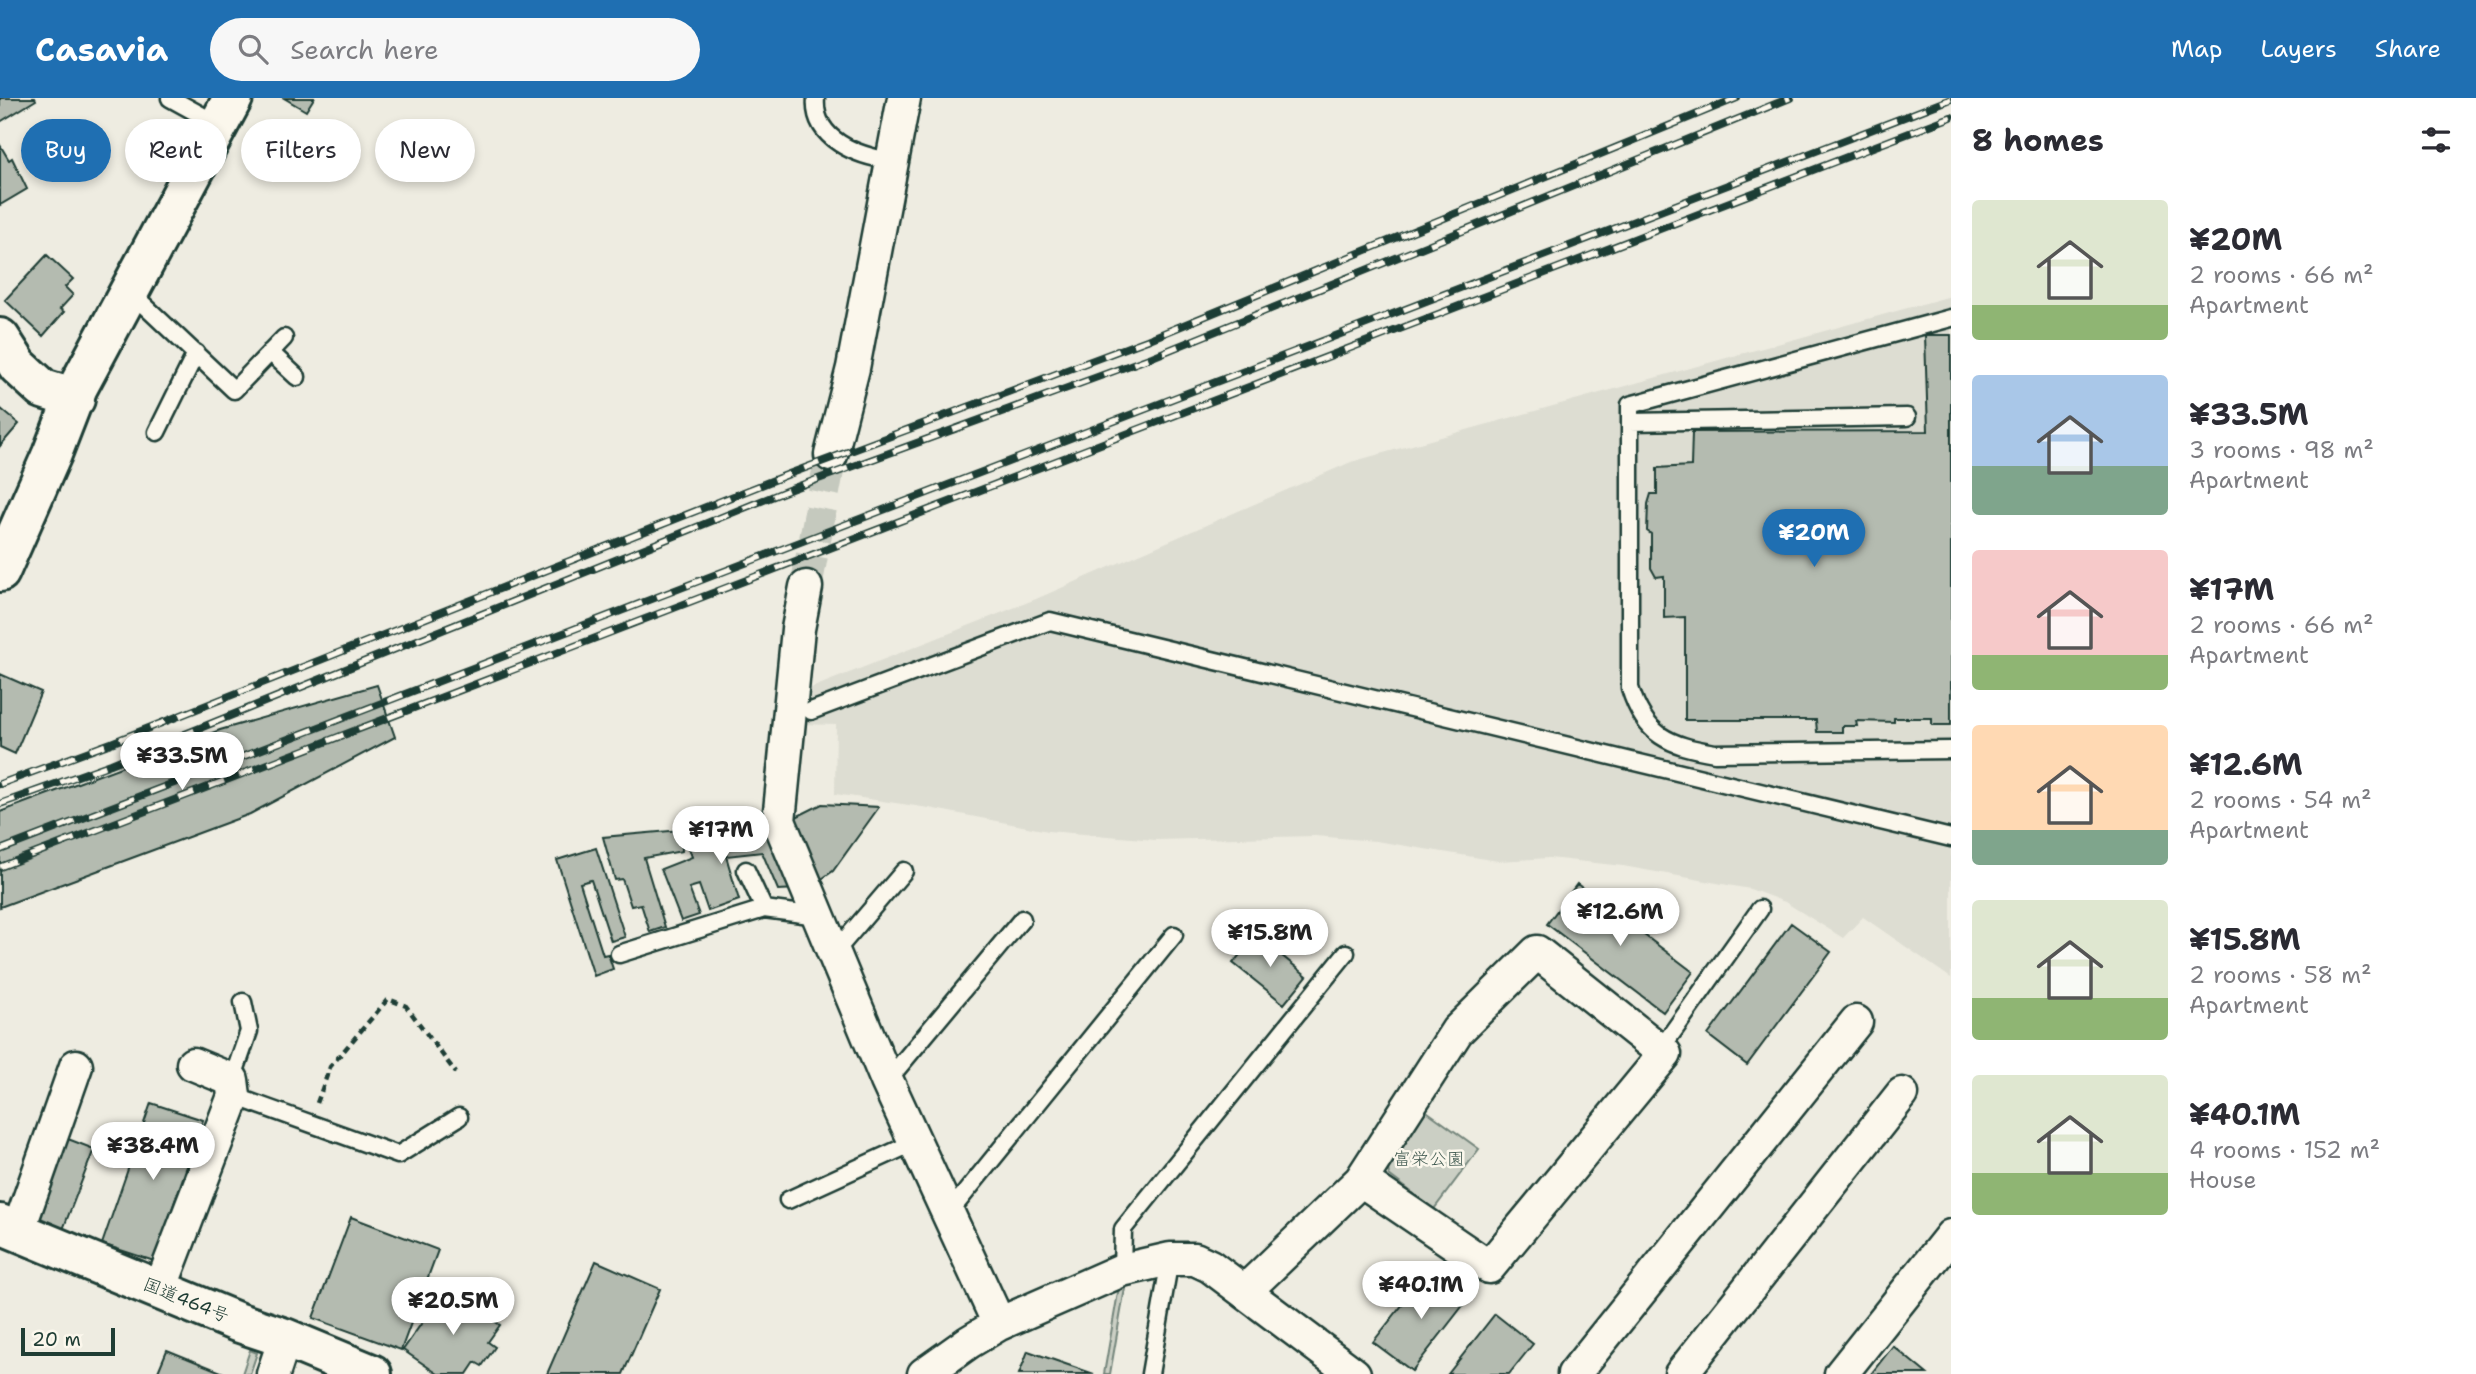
<!DOCTYPE html>
<meta charset="utf-8">
<style>
:root{--surface:#fff;--page:#f7f7f7;--text:#2b2b33;--muted:#7c7c81;--accent:#1f6fb2}
body{margin:0;font-family:"Shantell Sans","Klee One",sans-serif;background:var(--page);color:var(--text);height:100vh;display:flex;flex-direction:column;font-size:26px;white-space:nowrap}
*{box-sizing:border-box;margin:0}
p{font-size:23px;color:var(--muted)}
.icon{flex:none;width:38px;height:38px;fill:none;stroke:currentColor;stroke-width:2;stroke-linecap:round;stroke-linejoin:round}
.map{position:relative;flex:1;overflow:hidden}
.panel{display:flex;flex-direction:column;background:var(--surface);width:525px}
.panel>*{flex:none}
.guide{position:absolute;left:21px;top:21px;width:665px;height:63px;display:flex;gap:14px}
.scale{position:absolute;left:21px;bottom:18px;width:94px;box-sizing:border-box;padding-left:7px;border:4px solid #1f3d34;border-top:0;font-size:19px;line-height:24px;white-space:nowrap;color:#1f3d34;-webkit-text-stroke:5px #fbf7ec;paint-order:stroke}
.price{position:absolute;translate:-50% -60px;padding:0 16px;border-radius:24px;background:#fff;color:#222;font-size:23px;line-height:46px;filter:drop-shadow(0 2px 4px #0008)}
.price::after{content:'';position:absolute;left:50%;top:42px;width:21px;height:16px;margin-left:-10px;background:inherit;clip-path:polygon(0 0,100% 0,50% 100%)}
.price.active{background:var(--accent);color:#fff}
ul{padding:0;list-style:none}
li{display:flex;align-items:center;gap:21px;height:175px;padding:0 21px}
li span{display:grid;place-items:center;flex:none;width:196px;height:140px;border-radius:7px;color:#555}
li>.icon{margin-inline-start:auto}
span .icon{width:84px;height:84px;fill:#fffc;stroke-width:1}
li b{font-size:30px}
h2{display:flex;justify-content:space-between;align-items:center;height:84px;padding:0 21px;font-size:30px}
.chip{padding:0 24px;border-radius:32px;background:var(--surface);box-shadow:0 4px 10px #0003;font-size:24px;line-height:63px}
.chip.active{background:var(--accent);color:#fff}
header{display:flex;align-items:center;gap:42px;box-sizing:border-box;height:98px;padding:0 35px;background:var(--accent);color:#fff}
header strong{font-size:33px}
nav{display:flex;gap:38px;margin-inline-start:auto;font-size:24px}
.search{width:490px;height:63px;background:var(--page);display:flex;align-items:center;gap:18px;box-sizing:border-box;padding:0 24px;border-radius:38px;color:var(--muted);font-size:26px}
main{display:flex;flex:1;min-height:0}
.map>svg:first-child{display:block}
.built{fill:#ddddd2}
.green{fill:#cbcfc4;stroke:#75867c;stroke-width:2}
.building{fill:#b4bbb0;stroke:#1f3d34;stroke-width:2}
.lines{fill:none;stroke-linecap:round;stroke-linejoin:round}
.street-tunnel{stroke:#c5c9be;stroke-width:32;stroke-dasharray:32 16;stroke-linecap:butt}
.lane-casing{stroke:#1f3d34;stroke-width:21}
.street-casing{stroke:#1f3d34;stroke-width:37}
.secondary-casing{stroke:#1f3d34;stroke-width:44}
.highway-casing{stroke:#1f3d34;stroke-width:44}
.path{stroke:#1f3d34;stroke-width:4.5;stroke-dasharray:7 5;stroke-linecap:butt}
.lane{stroke:#fbf7ec;stroke-width:16}
.street{stroke:#fbf7ec;stroke-width:32}
.secondary{stroke:#fbf7ec;stroke-width:38}
.highway{stroke:#fbf7ec;stroke-width:38}
.rail-casing{stroke:#1f3d34;stroke-width:8}
.rail{stroke:#fbf7ec;stroke-width:5;stroke-dasharray:16;stroke-linecap:butt}
.labels{text-anchor:middle;stroke-width:5;stroke-linejoin:round;paint-order:stroke}
.park-label{font-size:18px;fill:#415a51;stroke:#fbf7ec}
.street-label{font-size:18px;fill:#1f3d34;stroke:#fbf7ec}
</style>
<header>
<strong>Casavia</strong>
<div class="search"><svg class="icon" aria-label="search" viewBox="0 0 24 24"><circle cx="10" cy="10" r="6"/><path d="M15 15l6 6"/></svg>Search here</div>
<nav><a>Map</a><a>Layers</a><a>Share</a></nav>
</header>
<main>
<div class="map">
<svg width="1951" height="1276" viewBox="0 0 1951 1276">
<rect width="100%" height="100%" fill="#eeece1"/>
<filter id="ink" filterUnits="userSpaceOnUse"><feTurbulence type="fractalNoise" baseFrequency=".0143" numOctaves="2"/><feDisplacementMap in="SourceGraphic" scale="14" xChannelSelector="R" yChannelSelector="G"/><feConvolveMatrix kernelMatrix="1 2 1 2 8 2 1 2 1" color-interpolation-filters="sRGB"/></filter>
<g filter="url(#ink)">
<path class="built" d="M 1951,198 L 1951,880 L 1863,819 L 1843,840 L 1785,804 L 1750,791 L 1623,768 L 1549,760 L 1498,763 L 1376,743 L 1315,738 L 1155,742 L 1048,733 L 929,710 L 835,696 L 836,627 L 798,626 L 801,594 L 1036,501 L 1351,364 Z"/>
<path class="green" d="M 1421,1009 L 1479,1051 L 1434,1111 L 1389,1077 L 1387,1064 Z
M 1127,1179 L 1110,1276 L 1104,1276 L 1120,1183 Z
M 250,1252 L 257,1255 L 250,1276 L 242,1276 Z"/>
<path class="building" d="M 0,0 L 35,0 L 36,2 L 0,24 Z
M 284,0 L 314,0 L 306,13 Z
M 0,47 L 9,62 L 12,60 L 27,91 L 0,107 Z
M 47,157 L 73,181 L 65,189 L 73,197 L 60,211 L 64,214 L 43,238 L 5,202 Z
M 1925,237 L 1951,237 L 1951,627 L 1932,627 L 1932,620 L 1894,620 L 1894,624 L 1856,623 L 1857,628 L 1842,628 L 1842,634 L 1817,634 L 1816,622 L 1685,622 L 1685,519 L 1664,520 L 1664,478 L 1656,479 L 1651,470 L 1651,436 L 1647,433 L 1648,406 L 1651,396 L 1657,396 L 1657,370 L 1691,368 L 1692,334 L 1928,333 Z
M 0,310 L 19,326 L 0,348 Z
M 0,576 L 41,594 L 15,656 L 0,649 Z
M 377,587 L 395,639 L 250,716 L 0,809 L 0,714 L 220,632 Z
M 822,706 L 879,709 L 833,773 L 816,785 L 788,723 Z
M 764,725 L 798,791 L 778,792 L 762,754 L 726,758 L 739,802 L 708,813 L 699,787 L 689,790 L 699,817 L 681,823 L 661,771 L 692,759 L 687,744 L 690,743 L 687,735 L 713,727 Z
M 681,732 L 682,753 L 644,760 L 665,829 L 650,834 L 641,806 L 631,808 L 622,781 L 615,782 L 603,739 Z
M 596,750 L 625,839 L 611,843 L 591,782 L 580,785 L 603,857 L 608,856 L 613,871 L 594,878 L 557,762 Z
M 1577,786 L 1693,874 L 1663,914 L 1547,826 Z
M 1791,825 L 1831,854 L 1747,967 L 1708,937 Z
M 1256,837 L 1307,878 L 1284,906 L 1233,865 Z
M 151,1005 L 203,1022 L 154,1163 L 102,1146 Z
M 68,1041 L 94,1051 L 62,1134 L 35,1124 Z
M 351,1119 L 438,1152 L 401,1252 L 313,1220 Z
M 596,1163 L 660,1191 L 623,1276 L 547,1276 Z
M 1430,1172 L 1468,1201 L 1412,1273 L 1373,1244 Z
M 446,1190 L 500,1227 L 488,1244 L 495,1249 L 482,1268 L 475,1264 L 467,1276 L 438,1276 L 403,1252 Z
M 1495,1216 L 1533,1246 L 1509,1276 L 1448,1276 Z
M 1893,1248 L 1927,1276 L 1871,1276 Z
M 167,1252 L 226,1276 L 157,1276 Z
M 1028,1253 L 1094,1276 L 1019,1276 Z"/>
<g class="lines">
<path class="street-tunnel" d="M 806,489 L 831,357"/>
<defs>
<path id="lane" d="M 170,0 L 219,27
M 816,0 C 812,42 858,58 892,63
M 129,193 L 234,292 L 284,240
M 1951,220 L 1630,307 L 1630,590 C 1645,638 1668,647 1715,655 L 1951,652
M 270,254 L 297,279
M 1630,324 L 1907,319
M 157,334 L 196,255
M 811,613 L 1050,523 L 1951,740
M 746,772 L 764,811 L 818,818
M 834,855 L 904,773
M 619,856 L 764,811
M 1660,952 L 1760,811
M 232,982 L 249,933 L 243,904
M 887,983 L 1022,821
M 234,998 L 398,1057 L 459,1019
M 788,1102 L 915,1044
M 948,1116 L 1174,837
M 1122,1172 L 1123,1131 L 1346,855
M 1150,1276 L 1170,1161"/>
<path id="street" d="M 831,357 L 853,270 L 904,0
M 806,489 L 798,531 L 779,723 L 887,983 L 999,1226
M 18,1133 L 76,968
M 160,1191 L 234,998 L 232,982 L 193,966
M 1245,1193 L 1361,1082 L 1457,933 L 1537,854 L 1665,956 L 1489,1169 L 1361,1082
M 273,1276 L 285,1240
M 924,1276 L 969,1244 L 999,1226 L 1122,1172 L 1170,1161 L 1195,1161 L 1210,1168 L 1354,1276
M 1574,1276 L 1856,924
M 1681,1276 L 1902,996
M 1841,1276 L 1951,1138"/>
<path id="secondary" d="M 0,240 L 18,268 L 43,291 L 75,301
M 0,474 L 52,356 L 78,289 L 233,0"/>
<path id="highway" d="M 0,1126 L 237,1224 L 285,1240 L 372,1276"/>
</defs>
<use href="#lane" class="lane-casing"/>
<use href="#street" class="street-casing"/>
<use href="#secondary" class="secondary-casing"/>
<use href="#highway" class="highway-casing"/>
<path class="path" d="M 317,1005 L 330,969 L 388,901 L 406,908 L 456,975"/>
<use href="#lane" class="lane"/>
<use href="#street" class="street"/>
<use href="#secondary" class="secondary"/>
<use href="#highway" class="highway"/>
<defs>
<path id="rail" d="M 0,686 L 111,645 L 789,376 L 1147,242 L 1737,0
M 0,706 L 111,666 L 791,391 L 1152,259 L 1790,0
M 0,752 L 1951,1
M 0,769 L 1951,19"/>
</defs>
<use href="#rail" class="rail-casing"/>
<use href="#rail" class="rail"/>
</g>
</g>
<g class="labels">
<g class="park-label">
<text x="1429" y="1067">富栄公園</text>
</g>
<g class="street-label">
<text transform="translate(186 1202) rotate(22)" y="6">国道464号</text>
</g>
</g>
</svg>
<div class="scale">20 m</div>
<b class="price active" style="left:1814px;top:471px">¥20M</b>
<b class="price" style="left:182px;top:694px">¥33.5M</b>
<b class="price" style="left:721px;top:768px">¥17M</b>
<b class="price" style="left:1620px;top:850px">¥12.6M</b>
<b class="price" style="left:1270px;top:871px">¥15.8M</b>
<b class="price" style="left:153px;top:1084px">¥38.4M</b>
<b class="price" style="left:1421px;top:1223px">¥40.1M</b>
<b class="price" style="left:453px;top:1239px">¥20.5M</b>
<div class="guide">
<a class="chip active">Buy</a>
<a class="chip">Rent</a>
<a class="chip">Filters</a>
<a class="chip">New</a>
</div>
</div>
<section class="panel">
<h2>8 homes<svg class="icon" aria-label="filters" viewBox="0 0 24 24"><path d="M4 7h16M4 17h16"/><circle cx="9" cy="7" r="2"/><circle cx="15" cy="17" r="2"/></svg></h2>
<ul>
<li><span style="background:linear-gradient(#dfe7d0 75%,#8fb573 0)"><svg class="icon" aria-label="home" viewBox="0 0 24 24"><path d="M3 11l9-7 9 7M6 9v11h12V9"/></svg></span><div><b>¥20M</b><p>2 rooms · 66 m²</p><p>Apartment</p></div></li>
<li><span style="background:linear-gradient(#a9c7e8 65%,#7fa58c 0)"><svg class="icon" aria-label="home" viewBox="0 0 24 24"><path d="M3 11l9-7 9 7M6 9v11h12V9"/></svg></span><div><b>¥33.5M</b><p>3 rooms · 98 m²</p><p>Apartment</p></div></li>
<li><span style="background:linear-gradient(#f6c9c9 75%,#8fb573 0)"><svg class="icon" aria-label="home" viewBox="0 0 24 24"><path d="M3 11l9-7 9 7M6 9v11h12V9"/></svg></span><div><b>¥17M</b><p>2 rooms · 66 m²</p><p>Apartment</p></div></li>
<li><span style="background:linear-gradient(#ffd9b3 75%,#7fa58c 0)"><svg class="icon" aria-label="home" viewBox="0 0 24 24"><path d="M3 11l9-7 9 7M6 9v11h12V9"/></svg></span><div><b>¥12.6M</b><p>2 rooms · 54 m²</p><p>Apartment</p></div></li>
<li><span style="background:linear-gradient(#dfe7d0 70%,#8fb573 0)"><svg class="icon" aria-label="home" viewBox="0 0 24 24"><path d="M3 11l9-7 9 7M6 9v11h12V9"/></svg></span><div><b>¥15.8M</b><p>2 rooms · 58 m²</p><p>Apartment</p></div></li>
<li><span style="background:linear-gradient(#dfe7d0 70%,#8fb573 0)"><svg class="icon" aria-label="home" viewBox="0 0 24 24"><path d="M3 11l9-7 9 7M6 9v11h12V9"/></svg></span><div><b>¥40.1M</b><p>4 rooms · 152 m²</p><p>House</p></div></li>
</ul>
</section>
</main>
